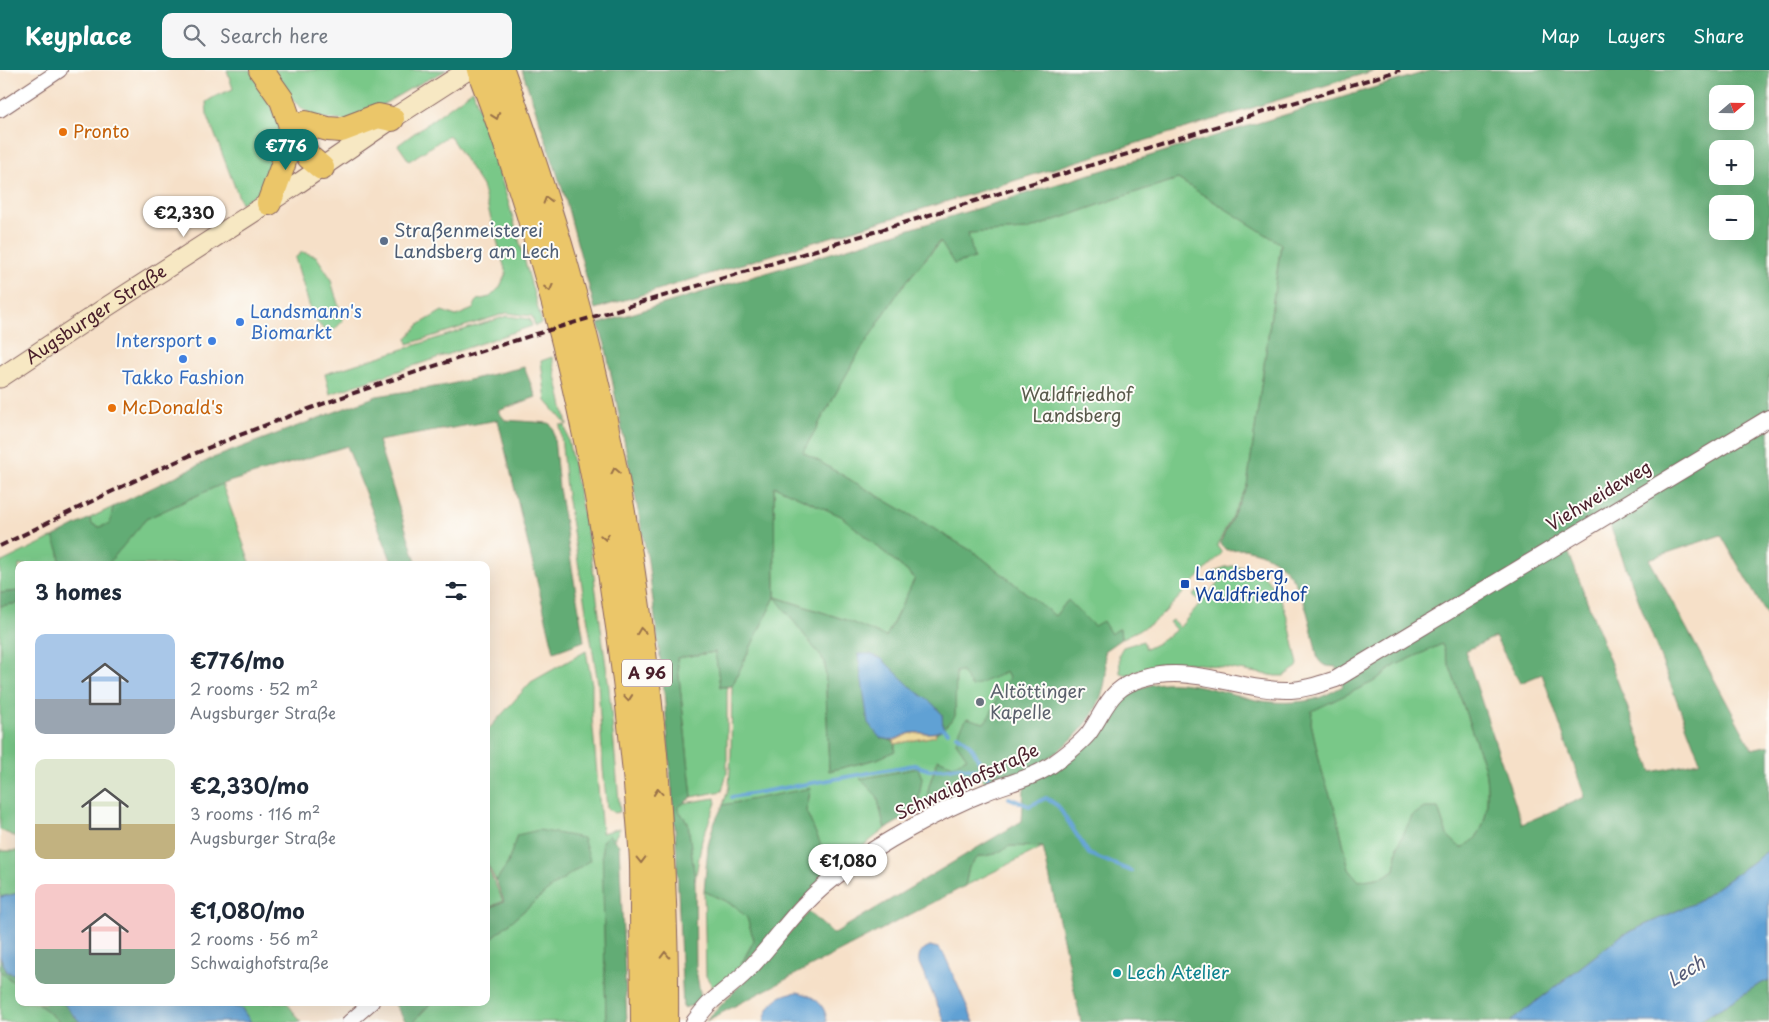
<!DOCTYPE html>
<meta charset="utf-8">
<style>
:root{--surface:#fff;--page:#f6f6f7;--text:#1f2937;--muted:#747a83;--accent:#0f766e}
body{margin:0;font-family:"Playpen Sans",sans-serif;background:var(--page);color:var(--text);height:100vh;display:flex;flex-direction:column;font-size:19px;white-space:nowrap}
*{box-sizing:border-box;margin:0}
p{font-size:16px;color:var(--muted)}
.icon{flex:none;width:28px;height:28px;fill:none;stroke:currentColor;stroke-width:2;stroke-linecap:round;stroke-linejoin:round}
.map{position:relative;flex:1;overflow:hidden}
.sheet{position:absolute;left:15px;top:491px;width:475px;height:445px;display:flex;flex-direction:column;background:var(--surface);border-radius:10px;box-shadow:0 5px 20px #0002}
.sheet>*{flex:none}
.needle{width:32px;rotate:70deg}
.controls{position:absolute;left:1709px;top:15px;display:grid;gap:10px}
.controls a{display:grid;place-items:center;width:45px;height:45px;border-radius:10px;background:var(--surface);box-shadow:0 5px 20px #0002;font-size:25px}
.price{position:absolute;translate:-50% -42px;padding:0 11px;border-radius:18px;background:#fff;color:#222;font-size:16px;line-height:32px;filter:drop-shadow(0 1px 2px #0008)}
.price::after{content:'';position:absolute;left:50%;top:30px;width:15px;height:11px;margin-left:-8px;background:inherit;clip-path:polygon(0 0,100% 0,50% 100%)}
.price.active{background:var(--accent);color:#fff}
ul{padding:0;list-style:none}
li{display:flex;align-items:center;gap:15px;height:125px;padding:0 20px}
li span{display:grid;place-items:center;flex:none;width:140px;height:100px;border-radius:10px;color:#555}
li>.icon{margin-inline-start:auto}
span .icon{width:60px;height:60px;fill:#fffc;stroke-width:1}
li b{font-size:21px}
h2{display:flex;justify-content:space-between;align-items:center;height:60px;padding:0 20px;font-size:21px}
header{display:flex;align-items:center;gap:30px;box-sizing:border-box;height:70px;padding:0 25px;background:var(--accent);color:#fff}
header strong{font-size:24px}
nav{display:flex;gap:28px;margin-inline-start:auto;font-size:18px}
.search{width:350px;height:45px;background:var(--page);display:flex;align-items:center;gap:12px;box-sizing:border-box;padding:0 18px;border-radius:10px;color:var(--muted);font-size:19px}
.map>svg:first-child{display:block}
.green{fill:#79c888;stroke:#62745a}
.forest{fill:#62ac74;stroke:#566650;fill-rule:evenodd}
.sand{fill:#eeda9e;stroke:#9c7c64}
.water{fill:#61a1d4;stroke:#566080}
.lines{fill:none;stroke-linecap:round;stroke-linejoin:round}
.stream{stroke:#61a1d4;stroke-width:4}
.minor-casing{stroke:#866362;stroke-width:16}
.tertiary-casing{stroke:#866362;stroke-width:18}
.secondary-casing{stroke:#866362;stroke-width:21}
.motorway-casing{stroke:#866362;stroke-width:26}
.minor{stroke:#fff;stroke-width:14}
.tertiary{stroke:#fff;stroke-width:16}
.secondary{stroke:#f7e8c3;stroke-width:19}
.motorway{stroke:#ebc669;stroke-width:24}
.rail{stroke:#4a1f2b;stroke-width:4;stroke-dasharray:8 4;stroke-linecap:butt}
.oneway{stroke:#9a724a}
.food-dot{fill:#e8710a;stroke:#fdfcf7;stroke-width:2}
.service-dot{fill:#5c6f8a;stroke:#fdfcf7;stroke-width:2}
.shop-dot{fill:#3f7fe0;stroke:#fdfcf7;stroke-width:2}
.transit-dot{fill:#1a4fb4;stroke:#fdfcf7;stroke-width:2}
.worship-dot{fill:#6b7280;stroke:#fdfcf7;stroke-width:2}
.culture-dot{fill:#0f9aa8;stroke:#fdfcf7;stroke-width:2}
.labels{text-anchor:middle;stroke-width:4;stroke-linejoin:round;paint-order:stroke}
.shield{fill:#fdfcf7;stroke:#806168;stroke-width:1}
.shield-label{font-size:16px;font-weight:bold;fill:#4a1f2b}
.food-label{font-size:18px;fill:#c56008;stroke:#fdfcf7;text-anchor:start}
.service-label{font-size:18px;fill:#4e5e75;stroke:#fdfcf7;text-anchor:start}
.shop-label{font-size:18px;fill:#366cbe;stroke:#fdfcf7;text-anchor:start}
.street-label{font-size:18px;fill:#4a1f2b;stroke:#fdfcf7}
.park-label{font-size:18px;fill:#5a5a4c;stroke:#fdfcf7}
.transit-label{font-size:18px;fill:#164399;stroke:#fdfcf7;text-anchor:start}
.worship-label{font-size:18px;fill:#5b616d;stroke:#fdfcf7;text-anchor:start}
.culture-label{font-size:18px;fill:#0d838f;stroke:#fdfcf7;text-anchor:start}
.water-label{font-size:19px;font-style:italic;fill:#545a77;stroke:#fdfcf7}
</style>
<header>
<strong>Keyplace</strong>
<div class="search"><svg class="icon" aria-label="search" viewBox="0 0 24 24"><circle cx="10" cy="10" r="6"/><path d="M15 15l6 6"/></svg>Search here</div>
<nav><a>Map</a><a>Layers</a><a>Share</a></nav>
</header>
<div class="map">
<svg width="1769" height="952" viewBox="0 0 1769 952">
<rect width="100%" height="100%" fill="#fdfcf7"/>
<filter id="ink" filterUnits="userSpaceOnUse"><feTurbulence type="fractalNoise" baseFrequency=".02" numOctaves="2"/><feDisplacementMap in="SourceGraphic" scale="10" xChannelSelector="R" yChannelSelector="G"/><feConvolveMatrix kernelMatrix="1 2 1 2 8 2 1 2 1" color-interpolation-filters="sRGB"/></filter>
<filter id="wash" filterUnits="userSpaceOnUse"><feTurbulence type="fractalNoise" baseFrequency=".0096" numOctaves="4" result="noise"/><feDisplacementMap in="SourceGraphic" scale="20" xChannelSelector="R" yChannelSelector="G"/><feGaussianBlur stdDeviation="1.12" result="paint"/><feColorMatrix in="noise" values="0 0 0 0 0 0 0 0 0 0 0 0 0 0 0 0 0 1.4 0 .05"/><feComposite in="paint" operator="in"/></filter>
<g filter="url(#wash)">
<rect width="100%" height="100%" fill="#f6e0c8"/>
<path class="green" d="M 227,0 L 250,0 L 283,57 L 276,104 L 259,123 L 241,133 L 207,44 L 206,32 L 214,27 L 233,19 Z
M 273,0 L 447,0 L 413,17 L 353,52 L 313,47 L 292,30 Z
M 473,20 L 509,134 L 542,253 L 535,256 L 532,246 L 507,243 L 408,274 L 407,268 L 420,254 L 442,241 L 456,246 L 473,239 L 477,230 L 490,227 L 500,217 L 506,203 L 482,116 L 449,65 L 409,91 L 398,75 Z
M 1178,109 L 1281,173 L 1247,416 L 1217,476 L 1222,483 L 1163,544 L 1151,554 L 1121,569 L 1120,559 L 1111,564 L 1094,556 L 1068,530 L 1055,546 L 977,484 L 803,382 L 855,289 L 901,218 L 941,171 L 954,194 L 974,188 L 967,163 L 1027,160 L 1127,125 Z
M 302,182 L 316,186 L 330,207 L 343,251 L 329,265 L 313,248 L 295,188 Z
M 507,246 L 530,249 L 532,256 L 330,324 L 325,304 Z
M 552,287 L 567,355 L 546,331 L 541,291 Z
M 560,355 L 565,355 L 590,477 L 609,618 L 620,742 L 614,743 L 607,738 L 603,699 L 598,613 L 566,419 Z
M 222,414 L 251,495 L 107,495 L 146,449 Z
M 774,416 L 841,446 L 915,508 L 886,568 L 846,550 L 776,527 L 825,592 L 829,701 L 877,689 L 895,681 L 895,674 L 935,666 L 936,663 L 943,659 L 955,646 L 955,602 L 1006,602 L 1009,608 C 995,622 997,640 984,653 L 967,649 L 956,672 L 967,688 L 953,695 L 937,689 C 934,704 925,719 928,734 L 920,739 L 919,726 L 922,708 L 918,698 L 860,709 L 877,726 L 885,759 L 832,800 L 806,741 L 811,719 L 723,735 L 729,717 L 731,685 L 732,616 L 775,527 Z
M 113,437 L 110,454 L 99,457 L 92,454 L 90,448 Z
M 53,467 L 59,482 L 60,495 L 19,495 L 19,521 L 0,523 L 0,493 Z
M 1232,496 C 1285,497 1288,554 1298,594 L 1297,597 L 1284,606 L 1276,606 L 1208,595 L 1180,592 L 1157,594 L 1127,605 L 1120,603 L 1119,584 L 1123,577 L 1143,571 L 1146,579 L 1160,572 L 1176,560 L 1169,552 L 1172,550 L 1180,557 L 1201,532 L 1193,525 L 1196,522 L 1204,529 L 1219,512 L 1211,504 L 1225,497 Z
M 19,533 L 19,768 L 0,760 L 0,536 Z
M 1442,574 L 1485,699 C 1488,719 1490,748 1477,766 C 1474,771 1466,775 1461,779 L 1447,765 L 1438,738 L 1398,775 L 1395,800 L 1383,807 L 1358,811 L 1349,799 L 1337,746 L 1322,702 L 1311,653 L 1312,640 L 1373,612 L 1396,595 Z
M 586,581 L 592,614 L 592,647 L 602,763 L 620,758 L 609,779 L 604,854 L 606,952 L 413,952 L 431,933 L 486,932 L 486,873 L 553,816 L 580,797 L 517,765 L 508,793 L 496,811 L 486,792 L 486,662 L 531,612 Z
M 716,582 L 720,617 L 727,617 L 727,703 L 722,721 L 692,727 L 677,588 Z
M 1018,701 L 1021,705 L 986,716 L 981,706 Z
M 715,728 L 716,733 L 702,770 L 695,811 L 688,753 L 677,738 L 684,733 Z
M 1009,776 L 1043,777 L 965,816 L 969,797 L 978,787 L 995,784 Z
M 0,781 L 19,781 L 19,823 L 0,827 Z
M 486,794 L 503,831 L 486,839 Z
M 704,821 L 735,836 L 747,848 L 754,870 L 741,894 L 742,896 L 714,919 L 706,906 Z
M 0,901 L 19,917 L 19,932 L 37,933 L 60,952 L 0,952 Z
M 229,933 L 287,933 L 301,952 L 251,952 L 242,939 L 232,936 Z"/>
<path class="forest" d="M 522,0 L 1376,0 L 595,239 L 564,124 Z
M 1432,0 L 1769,0 L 1769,549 L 1721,465 L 1649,489 L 1752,679 L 1769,675 L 1769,780 L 1697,832 L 1622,865 L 1510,952 L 1081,952 L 1043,777 L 1010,776 L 995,784 L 978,787 L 969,797 L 965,816 L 706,951 L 809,842 L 833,864 L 1022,751 L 1024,718 L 1117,633 C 1126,627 1134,621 1144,617 C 1179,604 1226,624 1261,631 C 1276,633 1296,633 1311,630 C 1322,628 1333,621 1343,616 L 1336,597 C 1328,596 1323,597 1318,589 C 1309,551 1304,498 1260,483 C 1255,482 1250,480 1245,479 C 1239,479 1232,480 1226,480 L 1220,473 L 1247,416 L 1281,174 L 1178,109 L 1127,125 L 1027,160 L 968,163 L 974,188 L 954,194 L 940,171 L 901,218 L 855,289 L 803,382 L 977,484 L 1055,546 L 1068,530 L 1094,556 L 1103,551 L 1111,564 L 1120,558 L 1121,569 L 1104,581 C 1105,588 1106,597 1106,604 C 1101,654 1061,682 1021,705 L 1018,701 L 981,706 L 928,734 C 925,719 934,705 938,689 L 953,695 L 967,688 L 956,672 L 960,660 L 967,648 L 984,653 C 996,640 996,622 1009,608 L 1006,602 L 972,617 L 961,601 L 956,602 L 955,646 L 943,659 L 942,644 L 932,633 L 858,584 L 863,614 L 880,668 L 894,671 L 895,681 L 877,689 L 829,701 L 825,592 L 775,527 L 732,616 L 720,617 L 715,582 L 677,588 L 692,727 L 677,738 L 688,753 L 695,811 L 696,900 L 701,928 L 695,935 L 683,938 L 676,772 L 664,621 L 648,491 L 605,274 L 598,254 ZM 1718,24 L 1745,24 L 1745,51 L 1718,51 ZM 1718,79 L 1745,79 L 1745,106 L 1718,106 ZM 1718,134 L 1745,134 L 1745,161 L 1718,161 ZM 774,416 L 841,446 L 915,508 L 886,567 L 846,550 L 775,527 ZM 1609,453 L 1700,691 L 1699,692 L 1652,702 L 1567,478 ZM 1495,567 L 1520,613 L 1542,604 L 1585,727 L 1522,754 L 1465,581 ZM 1442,574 L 1485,699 C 1488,719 1490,748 1477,766 C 1474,771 1466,775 1461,778 L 1447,765 L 1438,738 L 1424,738 L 1412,746 L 1398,775 L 1395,800 L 1383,807 L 1359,811 L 1349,799 L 1337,746 L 1322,702 L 1311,653 L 1312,641 L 1373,612 L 1396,595 Z
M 524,297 L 536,327 L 498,341 L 505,350 L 549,353 L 553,358 L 559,418 L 584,571 L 554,582 L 498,350 L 378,371 L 417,495 L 393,495 L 347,376 L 222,414 L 146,449 L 107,495 L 60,495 L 59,482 L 53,467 L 90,448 L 92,454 L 99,457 L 110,454 L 113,437 L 213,388 L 377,326 L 447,315 Z
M 19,521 L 19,533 L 0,536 L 0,523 Z
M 918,698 L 922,708 L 919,726 L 920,739 L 885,759 L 877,726 L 860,709 Z
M 811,718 L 806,741 L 832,800 L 742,896 L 741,895 L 754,870 L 747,848 L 735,836 L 704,821 L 708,776 L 713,756 L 723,735 Z
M 539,760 L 583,768 L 590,790 L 553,816 L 486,873 L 486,840 L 504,831 L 496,811 L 508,793 L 517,765 Z
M 609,765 L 619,775 L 627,952 L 606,952 L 602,771 Z
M 0,886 L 7,902 L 19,905 L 19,917 L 0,901 Z
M 1769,910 L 1769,952 L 1698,952 L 1758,915 Z
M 37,933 L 63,933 L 80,952 L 60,952 Z
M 394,933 L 431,933 L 413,952 L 406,952 Z"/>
<path class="sand" d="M 911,663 L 936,663 L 935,666 L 895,674 L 894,671 Z"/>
<path class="water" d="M 858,584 L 870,584 L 882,589 L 913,619 L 932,633 L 942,644 L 943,659 C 931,666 923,661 911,663 C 895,667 900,672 880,668 L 868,653 Z
M 1769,780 L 1769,910 L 1758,915 L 1698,952 L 1510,952 L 1622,865 L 1697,832 Z
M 19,823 L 19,905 L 7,902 L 0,886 L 0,827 Z
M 930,876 L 938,878 L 944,884 L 974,952 L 945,952 L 919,893 C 918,884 922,879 930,876 Z
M 797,922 C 813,925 826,934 827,952 L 764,952 C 767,933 779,924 797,922 Z
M 63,933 L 229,933 L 232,936 L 242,939 L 251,952 L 80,952 Z"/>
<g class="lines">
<path class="stream" d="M 943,659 L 948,662
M 957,665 C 972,673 977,685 983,701
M 732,727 L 914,695 L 929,700 L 960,697 L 983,701 L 991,711
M 1009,728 L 1029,736 L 1046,728 L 1058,736 L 1089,784 L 1131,801"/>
</g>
</g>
<g filter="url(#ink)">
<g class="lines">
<defs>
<path id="minor" d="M 0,40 L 60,0
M 349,952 L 372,932"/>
<path id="tertiary" d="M 694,952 C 699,946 703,940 709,934 C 721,923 735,913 747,901 C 767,881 783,857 803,836 C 833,804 871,780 909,759 C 934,745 960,732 986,722 C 1010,712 1036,708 1057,691 C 1068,683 1081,673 1089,663 C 1108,636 1109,617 1145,608 C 1195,594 1241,622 1291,620 C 1307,619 1321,614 1336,609 L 1769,348"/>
<g id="secondary">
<path id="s1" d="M 0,308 L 105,238 L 296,115 L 392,49 L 468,0"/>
</g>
<path id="motorway" d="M 261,0 L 282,30 L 291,56 L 309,87 L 322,98
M 479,0 C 574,248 622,512 641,776 C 643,797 642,819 642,840 C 642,877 643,915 643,952
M 502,0 C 525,64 547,129 566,195 C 612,354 640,519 655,684 C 662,773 667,862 666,952
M 306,53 L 328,59 L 341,60 L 378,46 L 392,49
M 269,133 L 283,95 L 291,56"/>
</defs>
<use href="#minor" class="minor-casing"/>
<use href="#tertiary" class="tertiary-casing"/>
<use href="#secondary" class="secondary-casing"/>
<use href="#motorway" class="motorway-casing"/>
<use href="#minor" class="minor"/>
<use href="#tertiary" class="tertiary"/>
<use href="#secondary" class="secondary"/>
<use href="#motorway" class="motorway"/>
<path class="rail" d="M 0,476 C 71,442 142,405 215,375 C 395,302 582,251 767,195 C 978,130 1189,65 1400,0"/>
</g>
<defs><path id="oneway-chevron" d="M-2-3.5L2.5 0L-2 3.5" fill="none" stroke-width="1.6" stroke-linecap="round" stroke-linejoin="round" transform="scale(1.25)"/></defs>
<g class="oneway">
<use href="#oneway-chevron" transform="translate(496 46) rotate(71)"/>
<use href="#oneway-chevron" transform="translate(547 130) rotate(-107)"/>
<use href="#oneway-chevron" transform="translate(549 218) rotate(76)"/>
<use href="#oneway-chevron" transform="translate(615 401) rotate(-101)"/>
<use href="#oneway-chevron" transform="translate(605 467) rotate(80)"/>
<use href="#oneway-chevron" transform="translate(641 561) rotate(-98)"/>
<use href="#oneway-chevron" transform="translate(628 628) rotate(85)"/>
<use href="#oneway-chevron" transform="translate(658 722) rotate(-95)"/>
<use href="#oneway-chevron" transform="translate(641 790) rotate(89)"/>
<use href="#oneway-chevron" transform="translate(665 885) rotate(-91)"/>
</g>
</g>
<g class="food-dot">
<circle cx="63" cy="62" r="5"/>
<circle cx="112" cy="338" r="5"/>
</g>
<circle class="service-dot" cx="384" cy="171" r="5"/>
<g class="shop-dot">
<circle cx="240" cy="252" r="5"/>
<circle cx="212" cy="271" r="5"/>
<circle cx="183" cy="289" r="5"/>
</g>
<rect class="transit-dot" x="1180" y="509" width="10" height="10" rx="2.5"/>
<circle class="worship-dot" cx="980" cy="632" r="5"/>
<circle class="culture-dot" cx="1117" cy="903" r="5"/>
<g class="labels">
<rect class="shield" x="622" y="589.5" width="50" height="27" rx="4"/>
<g class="shield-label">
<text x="647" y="609">A 96</text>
</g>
<g class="food-label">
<text x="73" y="68">Pronto</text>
<text x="122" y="344">McDonald's</text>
</g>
<g class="service-label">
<text x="394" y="167">Straßenmeisterei<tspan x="394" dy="21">Landsberg am Lech</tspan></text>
</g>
<g class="shop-label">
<text x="250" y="248">Landsmann's<tspan x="250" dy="21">Biomarkt</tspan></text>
<text x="202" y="277" text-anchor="end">Intersport</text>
<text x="183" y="314" text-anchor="middle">Takko Fashion</text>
</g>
<g class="street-label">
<text dy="6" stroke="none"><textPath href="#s1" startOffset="115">Augsburger Straße</textPath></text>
<text transform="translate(1599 426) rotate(-31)" y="6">Viehweideweg</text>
<text transform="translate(967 712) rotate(-25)" y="6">Schwaighofstraße</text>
</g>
<g class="park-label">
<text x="1077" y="331">Waldfriedhof<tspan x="1077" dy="21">Landsberg</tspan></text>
</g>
<g class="transit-label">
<text x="1195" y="510">Landsberg,<tspan x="1195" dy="21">Waldfriedhof</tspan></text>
</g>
<g class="worship-label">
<text x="990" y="628">Altöttinger<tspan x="990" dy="21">Kapelle</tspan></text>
</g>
<g class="culture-label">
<text x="1127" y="909">Lech Atelier</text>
</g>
<g class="water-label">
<text transform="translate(1686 901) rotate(-32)" y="7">Lech</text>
</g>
</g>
</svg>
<div class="controls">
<a><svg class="needle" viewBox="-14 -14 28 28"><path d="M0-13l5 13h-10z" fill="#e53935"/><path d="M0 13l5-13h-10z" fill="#747a83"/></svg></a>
<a>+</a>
<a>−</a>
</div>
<b class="price active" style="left:286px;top:101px">€776</b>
<b class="price" style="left:184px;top:168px">€2,330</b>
<b class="price" style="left:848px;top:816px">€1,080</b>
<section class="sheet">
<h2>3 homes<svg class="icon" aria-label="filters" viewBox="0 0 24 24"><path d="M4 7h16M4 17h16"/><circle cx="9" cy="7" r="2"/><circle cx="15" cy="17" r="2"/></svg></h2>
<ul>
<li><span style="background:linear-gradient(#a9c7e8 65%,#9aa5b1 0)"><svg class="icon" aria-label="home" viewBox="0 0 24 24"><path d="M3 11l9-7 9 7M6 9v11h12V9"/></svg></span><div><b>€776/mo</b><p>2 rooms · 52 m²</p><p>Augsburger Straße</p></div></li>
<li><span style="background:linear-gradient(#dfe7d0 65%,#c2b280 0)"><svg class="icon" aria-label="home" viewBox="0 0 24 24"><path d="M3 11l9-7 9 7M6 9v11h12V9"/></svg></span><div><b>€2,330/mo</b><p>3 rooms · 116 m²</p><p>Augsburger Straße</p></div></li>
<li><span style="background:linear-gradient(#f6c9c9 65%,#7fa58c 0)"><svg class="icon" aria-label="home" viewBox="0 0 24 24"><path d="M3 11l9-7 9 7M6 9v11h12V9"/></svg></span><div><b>€1,080/mo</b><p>2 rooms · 56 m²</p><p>Schwaighofstraße</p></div></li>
</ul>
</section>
</div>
